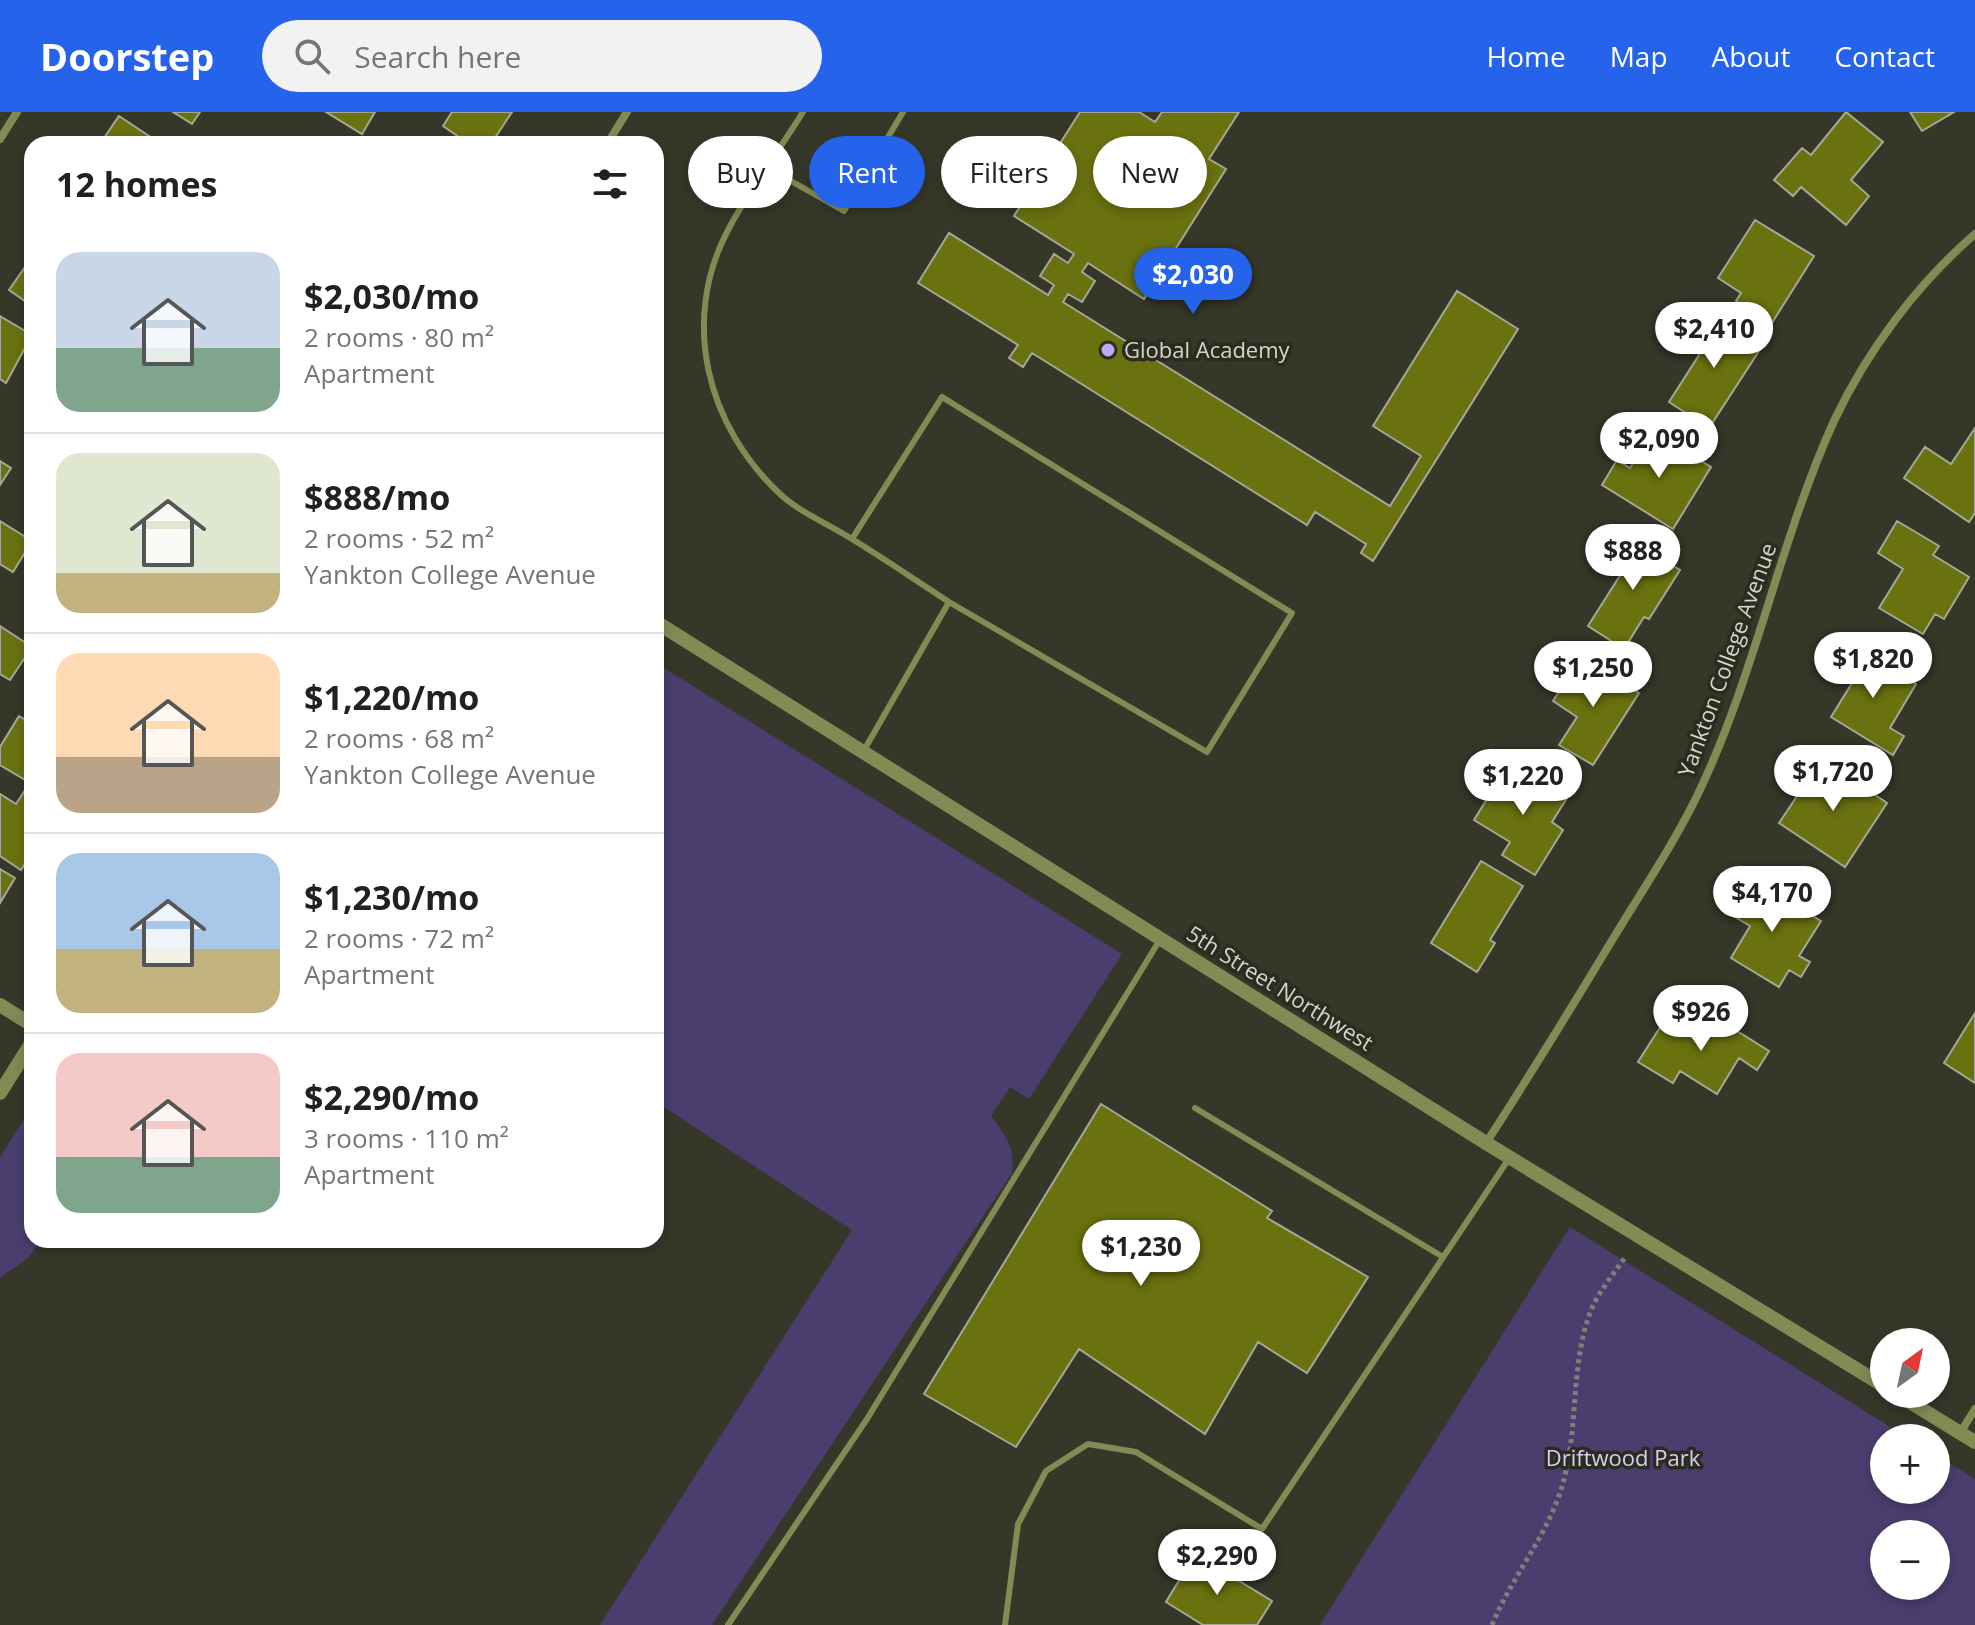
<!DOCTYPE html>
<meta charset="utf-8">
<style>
:root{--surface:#fff;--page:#f2f2f2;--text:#202124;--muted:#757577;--line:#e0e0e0;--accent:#2563eb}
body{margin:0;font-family:"Open Sans",sans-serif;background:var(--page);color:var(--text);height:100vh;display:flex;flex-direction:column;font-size:30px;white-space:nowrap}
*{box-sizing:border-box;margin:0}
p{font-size:26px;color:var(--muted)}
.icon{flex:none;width:44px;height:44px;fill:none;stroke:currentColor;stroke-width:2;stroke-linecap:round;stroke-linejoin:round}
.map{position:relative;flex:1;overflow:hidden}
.side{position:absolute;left:24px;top:24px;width:640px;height:1112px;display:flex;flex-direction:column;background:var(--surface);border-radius:24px;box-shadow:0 4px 12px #0003}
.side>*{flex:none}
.hud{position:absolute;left:688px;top:24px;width:760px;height:72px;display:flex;gap:16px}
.needle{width:52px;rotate:33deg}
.fabs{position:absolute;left:1870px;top:1216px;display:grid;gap:16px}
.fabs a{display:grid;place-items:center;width:80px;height:80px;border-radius:50%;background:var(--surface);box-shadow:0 4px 12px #0003;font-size:40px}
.price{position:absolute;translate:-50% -68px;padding:0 18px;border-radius:28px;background:#fff;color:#222;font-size:26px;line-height:52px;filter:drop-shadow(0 2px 4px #0008)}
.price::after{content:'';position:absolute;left:50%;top:48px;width:24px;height:18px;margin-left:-12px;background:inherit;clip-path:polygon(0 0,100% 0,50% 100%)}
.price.current{background:var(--accent);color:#fff}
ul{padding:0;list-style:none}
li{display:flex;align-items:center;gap:24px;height:200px;padding:0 32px}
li+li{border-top:2px solid var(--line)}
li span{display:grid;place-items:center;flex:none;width:224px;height:160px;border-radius:24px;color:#555}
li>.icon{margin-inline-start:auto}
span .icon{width:96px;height:96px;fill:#fffc;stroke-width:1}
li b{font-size:34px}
h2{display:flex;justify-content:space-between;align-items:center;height:96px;padding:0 32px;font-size:34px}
.pill{padding:0 28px;border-radius:36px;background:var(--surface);box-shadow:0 4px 12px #0003;font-size:28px;line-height:72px}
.pill.current{background:var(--accent);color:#fff}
header{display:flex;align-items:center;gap:48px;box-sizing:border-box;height:112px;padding:0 40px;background:var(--accent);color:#fff}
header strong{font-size:38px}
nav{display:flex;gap:44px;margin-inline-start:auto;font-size:28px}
.search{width:560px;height:72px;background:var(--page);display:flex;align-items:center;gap:20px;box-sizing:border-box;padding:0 28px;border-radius:44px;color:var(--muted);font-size:30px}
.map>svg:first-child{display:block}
.green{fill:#4b3e6f;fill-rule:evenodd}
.building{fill:#6a710f;stroke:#a6a897;stroke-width:2}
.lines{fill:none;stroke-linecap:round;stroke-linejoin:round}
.path{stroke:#7f8175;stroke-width:5;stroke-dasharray:4 4;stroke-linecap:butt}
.service{stroke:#848a53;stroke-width:6}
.minor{stroke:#848a53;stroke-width:8}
.tertiary{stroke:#848a53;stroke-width:14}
.poi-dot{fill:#bcaaf6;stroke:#2b2c1e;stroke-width:3}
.labels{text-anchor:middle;stroke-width:7;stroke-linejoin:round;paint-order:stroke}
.poi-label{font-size:22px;fill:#d4d6cd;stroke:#2b2c1e;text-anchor:start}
.street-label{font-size:22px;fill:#d4d6cd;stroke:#2b2c1e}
.park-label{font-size:22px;fill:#d6cef7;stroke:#2b2c1e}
</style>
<header>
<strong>Doorstep</strong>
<div class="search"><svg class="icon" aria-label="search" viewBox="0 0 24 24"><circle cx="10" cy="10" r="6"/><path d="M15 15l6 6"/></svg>Search here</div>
<nav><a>Home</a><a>Map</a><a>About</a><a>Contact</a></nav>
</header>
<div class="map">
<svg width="1975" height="1513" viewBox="0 0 1975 1513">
<rect width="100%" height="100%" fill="#353728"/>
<path class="green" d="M 656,551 L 1122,842 L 1029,987 L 1010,975 L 991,1004 C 1005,1023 1016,1036 1012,1061 L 712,1513 L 600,1513 L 852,1118 L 656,990 Z
M 32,995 L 32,1128 L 41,1128 L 28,1146 L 0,1166 L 0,1045 Z
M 1570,1115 L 1908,1326 L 1884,1326 L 1884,1378 L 1936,1378 L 1936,1343 L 1975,1367 L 1975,1513 L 1320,1513 ZM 1884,1422 L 1936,1422 L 1936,1474 L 1884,1474 Z"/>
<path class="building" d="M 173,0 L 200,0 L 192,12 Z
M 326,0 L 375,0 L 362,22 Z
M 452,0 L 512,0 L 491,32 L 469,32 L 443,14 Z
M 1080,0 L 1139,0 L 1155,10 L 1162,0 L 1239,0 L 1209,47 L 1226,57 L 1144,187 L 1088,151 L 1082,160 L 1095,169 L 1082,190 L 1068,182 L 1063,190 L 1390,394 L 1421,344 L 1373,314 L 1457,179 L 1518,217 L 1373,449 L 1361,441 L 1366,432 L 1315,400 L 1307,413 L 1032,241 L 1023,255 L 1009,246 L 1018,233 L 918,171 L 949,121 L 1048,183 L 1054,173 L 1040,164 L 1054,142 L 1068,151 L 1074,142 L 1014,104 Z
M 1846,0 L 1883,30 L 1851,68 L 1869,84 L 1846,113 L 1801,75 L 1793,84 L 1774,68 L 1802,36 L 1811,43 Z
M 1910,0 L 1954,0 L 1922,19 Z
M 119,4 L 161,32 L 100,32 Z
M 1755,108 L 1814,144 L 1772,211 L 1736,189 L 1741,181 L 1718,166 Z
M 32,145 L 32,194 L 9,178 Z
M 1703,198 L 1761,236 L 1709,316 L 1669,290 L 1708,229 L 1690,218 Z
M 0,204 L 32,223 L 6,271 L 0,267 Z
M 1975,316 L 1975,401 L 1969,410 L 1904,366 L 1925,335 L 1951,352 Z
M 1654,319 L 1711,355 L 1673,417 L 1602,373 L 1617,348 L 1630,356 Z
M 0,349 L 11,356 L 0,373 Z
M 0,409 L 32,429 L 13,460 L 0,452 Z
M 1897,409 L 1939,434 L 1933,443 L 1969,465 L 1944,507 L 1935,502 L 1923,522 L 1879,496 L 1903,457 L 1878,441 Z
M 1622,422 L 1680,458 L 1649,507 L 1644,505 L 1624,537 L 1588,514 L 1626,454 L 1609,444 Z
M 0,514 L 32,535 L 10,568 L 0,562 Z
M 1856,535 L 1916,572 L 1890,616 L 1904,624 L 1893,643 L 1831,605 L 1852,571 L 1838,563 Z
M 1582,544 L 1639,581 L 1593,653 L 1559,633 L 1577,605 L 1553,589 Z
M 19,604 L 32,612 L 32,672 L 0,653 L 0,635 Z
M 1822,647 L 1887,691 L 1845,755 L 1779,711 Z
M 1510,650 L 1567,686 L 1552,710 L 1563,718 L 1535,763 L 1502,743 L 1510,730 L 1474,708 Z
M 25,678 L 32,682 L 32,740 L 21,758 L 0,744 L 0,682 L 16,692 Z
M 1481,749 L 1523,774 L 1490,828 L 1495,831 L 1477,860 L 1431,831 Z
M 0,757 L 15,766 L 0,791 Z
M 1751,766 L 1821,809 L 1799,844 L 1810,850 L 1801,865 L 1789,858 L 1779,875 L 1731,846 L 1750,814 L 1730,802 Z
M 1975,901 L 1975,971 L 1944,951 Z
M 1710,902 L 1769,939 L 1757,958 L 1739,946 L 1717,982 L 1680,959 L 1673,971 L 1638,950 L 1664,909 L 1694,927 Z
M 1101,992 L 1272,1099 L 1267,1106 L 1368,1165 L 1307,1261 L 1258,1230 L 1205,1322 L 1079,1237 L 1016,1335 L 924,1282 Z
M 1195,1442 L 1272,1489 L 1257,1513 L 1203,1513 L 1166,1490 Z"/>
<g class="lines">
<path class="path" d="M 1492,1513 C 1512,1464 1549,1422 1563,1371 C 1579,1316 1570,1248 1592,1196 C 1600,1178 1615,1160 1626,1144"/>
<path class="service" d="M 803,0 C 779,39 749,78 728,118 C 680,209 707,314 780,382 C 798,399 826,411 847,424 C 882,445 915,468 949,490 L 863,640
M 768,56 L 844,99 L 903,0
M 852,427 L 942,285 L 1292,501 L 1207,640 L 949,490
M 1195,996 L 1443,1145
M 728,1513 L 867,1307 L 1161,826
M 1005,1513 L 1018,1412 L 1046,1359 L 1088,1332 L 1136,1340 L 1262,1417 L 1510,1045"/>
<path class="minor" d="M 0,27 L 17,0
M 607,32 L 627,0
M 1486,1031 C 1529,965 1570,898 1611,830 C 1640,782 1672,735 1697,684 C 1755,565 1779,430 1834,309 C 1867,239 1917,172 1975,122
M 1960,1321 L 1975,1297"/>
<path class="tertiary" d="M 656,510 L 1486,1031 L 1884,1274
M 0,893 L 32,913
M 0,981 L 32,930
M 1897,1282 L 1975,1330"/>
</g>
<circle class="poi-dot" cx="1108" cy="238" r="8"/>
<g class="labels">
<g class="poi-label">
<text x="1124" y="246">Global Academy</text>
</g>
<g class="street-label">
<text transform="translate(1727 548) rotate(-70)" y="8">Yankton College Avenue</text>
<text transform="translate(1280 876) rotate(32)" y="8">5th Street Northwest</text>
</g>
<g class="park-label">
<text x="1623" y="1354">Driftwood Park</text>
</g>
</g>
</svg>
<div class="fabs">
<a><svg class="needle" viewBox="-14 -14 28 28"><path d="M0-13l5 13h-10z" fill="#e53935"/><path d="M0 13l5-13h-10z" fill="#757577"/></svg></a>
<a>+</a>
<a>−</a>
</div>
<b class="price current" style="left:1193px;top:204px">$2,030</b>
<b class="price" style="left:1714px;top:258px">$2,410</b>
<b class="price" style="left:1659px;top:368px">$2,090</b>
<b class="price" style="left:1633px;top:480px">$888</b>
<b class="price" style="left:1873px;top:588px">$1,820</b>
<b class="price" style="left:1593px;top:597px">$1,250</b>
<b class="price" style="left:1833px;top:701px">$1,720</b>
<b class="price" style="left:1523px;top:705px">$1,220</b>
<b class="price" style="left:1772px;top:822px">$4,170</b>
<b class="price" style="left:1701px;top:941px">$926</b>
<b class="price" style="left:1141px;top:1176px">$1,230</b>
<b class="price" style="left:1217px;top:1485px">$2,290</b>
<div class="hud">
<a class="pill">Buy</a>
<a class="pill current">Rent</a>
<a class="pill">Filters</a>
<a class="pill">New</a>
</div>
<section class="side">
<h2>12 homes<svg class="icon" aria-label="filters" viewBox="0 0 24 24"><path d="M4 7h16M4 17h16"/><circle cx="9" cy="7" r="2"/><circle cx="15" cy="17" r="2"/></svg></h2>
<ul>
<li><span style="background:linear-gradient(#c9d6e8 60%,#7fa58c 0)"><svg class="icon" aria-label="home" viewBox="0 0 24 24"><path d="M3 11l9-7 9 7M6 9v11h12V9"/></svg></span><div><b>$2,030/mo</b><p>2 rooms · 80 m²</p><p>Apartment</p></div></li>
<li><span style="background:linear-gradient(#dfe7d0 75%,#c2b280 0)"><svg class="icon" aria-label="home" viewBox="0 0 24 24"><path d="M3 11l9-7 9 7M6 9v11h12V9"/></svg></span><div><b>$888/mo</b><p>2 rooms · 52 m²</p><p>Yankton College Avenue</p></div></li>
<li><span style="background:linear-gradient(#ffd9b3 65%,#b9a48a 0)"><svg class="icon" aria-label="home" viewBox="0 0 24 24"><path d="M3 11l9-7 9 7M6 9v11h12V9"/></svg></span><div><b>$1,220/mo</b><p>2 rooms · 68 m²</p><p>Yankton College Avenue</p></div></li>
<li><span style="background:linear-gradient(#a9c7e8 60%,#c2b280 0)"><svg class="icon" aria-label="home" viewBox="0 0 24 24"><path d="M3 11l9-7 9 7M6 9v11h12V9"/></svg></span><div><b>$1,230/mo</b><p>2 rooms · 72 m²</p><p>Apartment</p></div></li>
<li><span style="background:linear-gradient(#f6c9c9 65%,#7fa58c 0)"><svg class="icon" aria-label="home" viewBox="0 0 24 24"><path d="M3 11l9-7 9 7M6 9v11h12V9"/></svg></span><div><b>$2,290/mo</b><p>3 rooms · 110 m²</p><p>Apartment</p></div></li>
</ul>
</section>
</div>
